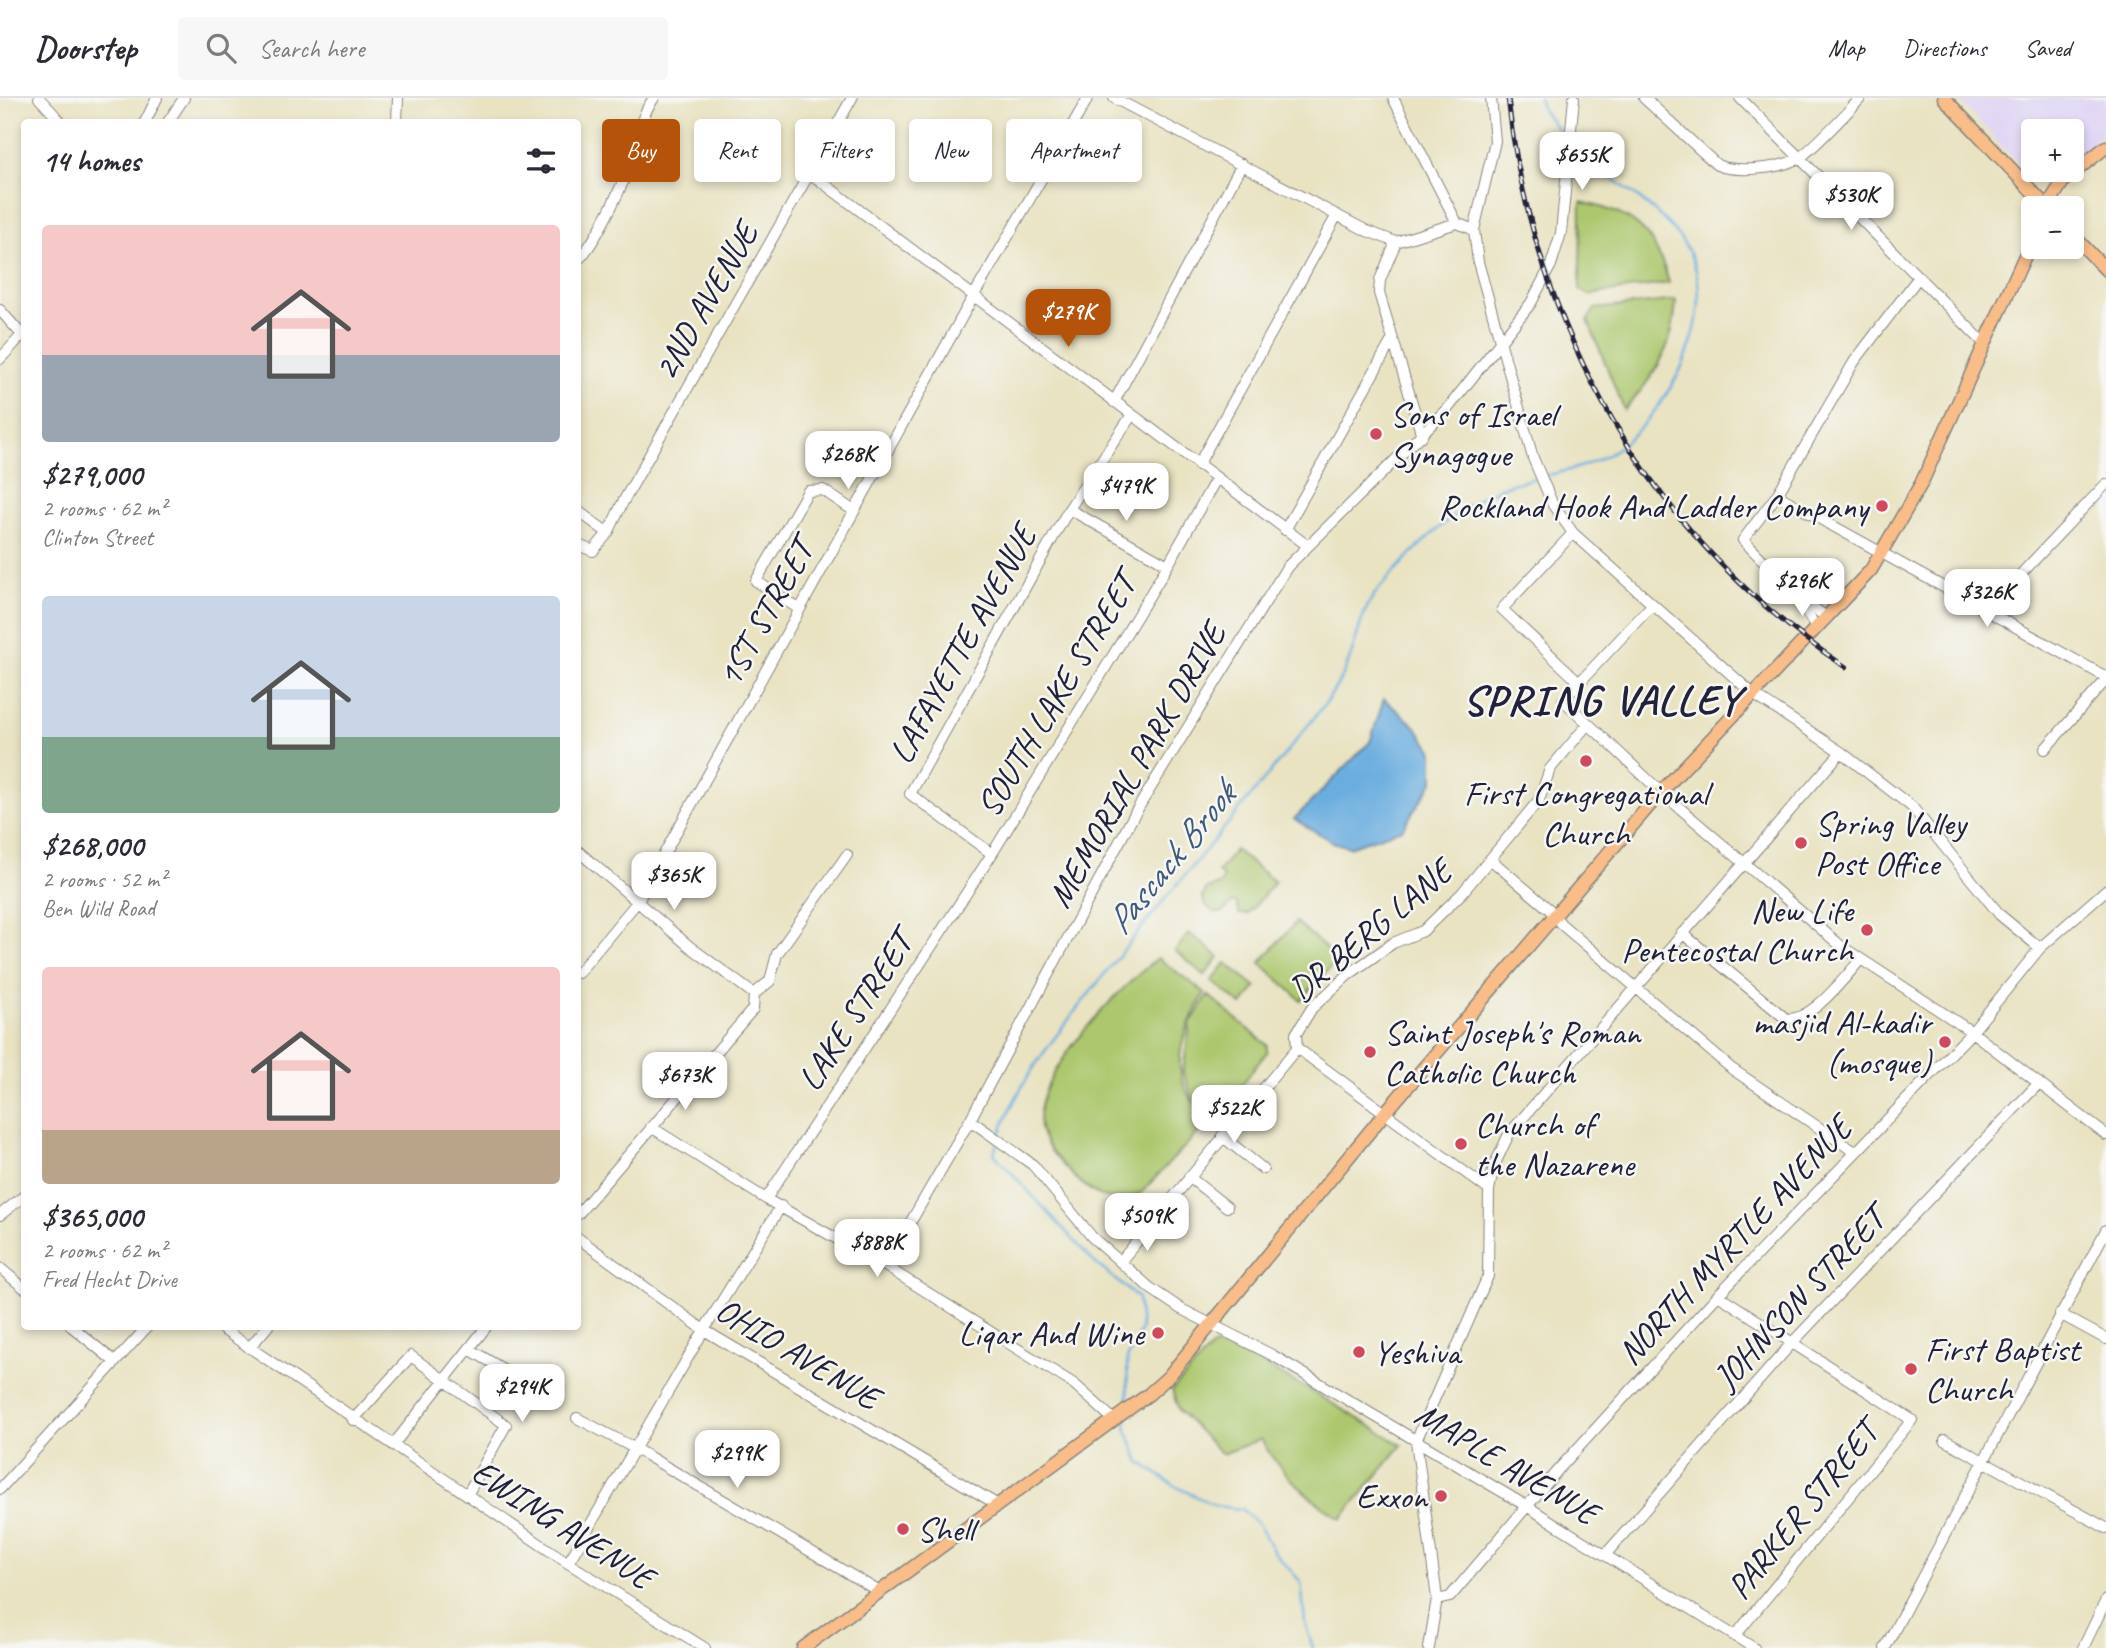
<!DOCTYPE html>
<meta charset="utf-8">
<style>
:root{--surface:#fff;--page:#f7f7f7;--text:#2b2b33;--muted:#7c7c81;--line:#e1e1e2;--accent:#b45309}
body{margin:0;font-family:Caveat,sans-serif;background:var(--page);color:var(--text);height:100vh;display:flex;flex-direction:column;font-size:26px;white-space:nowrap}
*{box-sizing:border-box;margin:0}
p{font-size:23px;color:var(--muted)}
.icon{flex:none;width:38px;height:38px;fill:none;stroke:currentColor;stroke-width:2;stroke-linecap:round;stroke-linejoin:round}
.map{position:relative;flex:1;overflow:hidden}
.side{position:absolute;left:21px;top:21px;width:560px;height:1211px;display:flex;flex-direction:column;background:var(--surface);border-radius:7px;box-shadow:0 4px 10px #0003}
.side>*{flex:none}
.banner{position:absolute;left:602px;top:21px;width:665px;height:63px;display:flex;gap:14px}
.fabs{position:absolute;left:2021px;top:21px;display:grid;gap:14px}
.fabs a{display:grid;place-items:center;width:63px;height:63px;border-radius:7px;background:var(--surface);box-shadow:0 4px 10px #0003;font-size:35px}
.price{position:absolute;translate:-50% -60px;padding:0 16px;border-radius:14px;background:#fff;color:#222;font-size:23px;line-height:46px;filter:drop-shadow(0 2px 4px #0008)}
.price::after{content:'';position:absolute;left:50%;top:42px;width:21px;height:16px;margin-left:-10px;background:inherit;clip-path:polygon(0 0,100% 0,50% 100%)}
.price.selected{background:var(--accent);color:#fff}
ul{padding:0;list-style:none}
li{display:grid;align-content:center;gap:14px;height:371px;padding:0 21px}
li span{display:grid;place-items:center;height:217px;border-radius:7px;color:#555}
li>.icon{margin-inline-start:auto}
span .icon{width:126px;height:126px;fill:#fffc;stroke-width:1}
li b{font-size:30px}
h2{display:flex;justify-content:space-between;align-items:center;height:84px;padding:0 21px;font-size:30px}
.pill{padding:0 24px;border-radius:7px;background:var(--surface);box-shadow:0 4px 10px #0003;font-size:24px;line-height:63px}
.pill.selected{background:var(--accent);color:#fff}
header{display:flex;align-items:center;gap:42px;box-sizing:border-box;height:98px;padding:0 35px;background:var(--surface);border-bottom:2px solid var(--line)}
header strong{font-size:33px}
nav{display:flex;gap:38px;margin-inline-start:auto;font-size:24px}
.search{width:490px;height:63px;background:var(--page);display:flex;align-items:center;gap:18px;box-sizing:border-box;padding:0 24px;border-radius:7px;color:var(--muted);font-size:26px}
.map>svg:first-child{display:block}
.built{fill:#dfd4f5}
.green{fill:#acc76d;stroke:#677454;stroke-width:2}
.water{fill:#6aaddf;stroke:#46688d;stroke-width:2}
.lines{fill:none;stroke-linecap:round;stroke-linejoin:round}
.stream{stroke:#6aaddf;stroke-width:2.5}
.minor-casing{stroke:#86827e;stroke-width:12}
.major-casing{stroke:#86827e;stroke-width:15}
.minor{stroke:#fff;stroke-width:10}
.major{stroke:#f8bd89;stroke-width:12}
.rail-casing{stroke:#22223b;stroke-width:5}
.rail{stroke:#f6f6f2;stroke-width:2.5;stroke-dasharray:8;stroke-linecap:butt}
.poi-dot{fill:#d1495b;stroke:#f6f6f2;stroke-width:2.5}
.labels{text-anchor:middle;stroke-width:5;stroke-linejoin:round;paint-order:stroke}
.street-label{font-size:35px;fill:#22223b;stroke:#f6f6f2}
.poi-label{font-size:35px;fill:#22223b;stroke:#f6f6f2;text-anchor:start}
.water-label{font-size:37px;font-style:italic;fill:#3f5a7d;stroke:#f6f6f2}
.district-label{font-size:42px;font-weight:bold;letter-spacing:2px;fill:#22223b;stroke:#f6f6f2}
</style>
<header>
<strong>Doorstep</strong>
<div class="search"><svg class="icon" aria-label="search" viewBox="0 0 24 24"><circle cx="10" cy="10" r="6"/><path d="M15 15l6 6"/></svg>Search here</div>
<nav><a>Map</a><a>Directions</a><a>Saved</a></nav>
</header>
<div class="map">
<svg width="2106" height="1550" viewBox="0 0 2106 1550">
<rect width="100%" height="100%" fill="#f6f6f2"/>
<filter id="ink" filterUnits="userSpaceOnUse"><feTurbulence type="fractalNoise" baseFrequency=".0143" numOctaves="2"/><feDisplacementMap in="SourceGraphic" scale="14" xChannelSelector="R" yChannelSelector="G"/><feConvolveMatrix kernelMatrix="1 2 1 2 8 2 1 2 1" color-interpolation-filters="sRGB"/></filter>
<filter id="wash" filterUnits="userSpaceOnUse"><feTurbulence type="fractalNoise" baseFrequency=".00686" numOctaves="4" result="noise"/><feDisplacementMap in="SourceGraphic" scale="28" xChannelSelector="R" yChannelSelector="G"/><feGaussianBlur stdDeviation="1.57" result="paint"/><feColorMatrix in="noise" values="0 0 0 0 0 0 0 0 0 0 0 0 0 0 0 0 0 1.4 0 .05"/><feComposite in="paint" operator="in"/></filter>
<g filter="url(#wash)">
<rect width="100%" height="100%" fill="#e9e3c2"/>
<path class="built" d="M 1957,0 L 2106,0 L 2106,34 L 2072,62 L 2072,33 L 2034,33 L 2034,72 L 2060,72 L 2039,80 L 2026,74 Z"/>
<path class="green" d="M 1581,104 C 1634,116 1654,131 1669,185 L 1589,197 L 1580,192 Z
M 1676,202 C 1674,249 1656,277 1624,312 L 1588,222 L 1595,211 Z
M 1235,752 L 1275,784 L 1248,816 L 1239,816 L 1237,805 L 1233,804 L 1222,815 C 1210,814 1206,810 1202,799 L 1207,791 L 1221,786 L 1223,779 L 1218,774 Z
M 1296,824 L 1338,861 L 1301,902 L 1260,865 Z
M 1189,835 L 1219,859 L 1205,877 L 1175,853 Z
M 1158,860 L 1205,895 C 1184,930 1166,970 1195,1006 L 1183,974 L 1190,926 L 1208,897 L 1267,947 L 1267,954 L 1214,1022 L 1198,1009 L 1209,1023 L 1141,1095 C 1116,1106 1098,1101 1079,1083 C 1065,1070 1049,1054 1042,1037 C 1021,985 1122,888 1158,860 Z
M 1226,865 L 1256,889 L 1242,907 L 1212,883 Z
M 1213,1248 C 1240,1247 1370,1328 1402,1347 L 1341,1421 C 1310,1401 1279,1374 1261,1341 L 1222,1356 L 1179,1313 L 1172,1292 Z"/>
<path class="water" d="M 1384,601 L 1415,628 L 1433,653 L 1433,684 L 1402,731 L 1349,749 L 1333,744 L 1294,721 L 1370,644 Z"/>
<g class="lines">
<path class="stream" d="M 1539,0 L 1543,13 L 1558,32
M 999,1039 C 1019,979 1061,932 1099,883 C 1171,791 1249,703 1321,611 C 1331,598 1342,580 1348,565 C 1358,541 1361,511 1378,492 C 1412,453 1457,406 1506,388 C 1540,376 1574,376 1607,357 C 1664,322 1717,229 1693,163 C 1679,123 1617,83 1582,61
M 997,1045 L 994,1056 L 1095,1165 L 1138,1200 L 1141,1231 L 1127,1261 L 1128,1307
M 1127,1317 L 1126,1330 L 1140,1364 L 1175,1388 L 1216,1408 L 1241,1411 L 1258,1426 L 1274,1454 L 1301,1484 L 1305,1525 L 1313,1550"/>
</g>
</g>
<g filter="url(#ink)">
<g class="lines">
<defs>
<path id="minor" d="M 39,0 L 61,24
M 1114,0 L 1367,133 L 1396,144
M 1393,0 L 1457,125
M 1491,0 L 1495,43 L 1474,132 L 1478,164 L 1533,360 L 1553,407 L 1573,435 L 1753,596 L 1841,654 L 1912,709 L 2000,817 L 2040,850
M 1644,0 L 1717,67 C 1736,75 1785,71 1802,58 C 1823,41 1842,19 1861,0
M 1740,0 L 1985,246
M 145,24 L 157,0
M 168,24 L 184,0
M 397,24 L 398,0
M 811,76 L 1308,448
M 578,162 C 597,144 625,82 634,56 C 640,35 640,18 654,0
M 0,212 L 23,238
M 0,261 L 24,235
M 1114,304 L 1242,66
M 1422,338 L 1379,195 L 1380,182 L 1396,144 L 1457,125 L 1474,132
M 1198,367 L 1337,117
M 1777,397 L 2106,579
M 1069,411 L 1168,467
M 578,413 L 608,435
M 1285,432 L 1391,244
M 1573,435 L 1502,511 L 1579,584
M 578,447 L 593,453 L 608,435 L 623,404 L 852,0
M 1800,503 L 1817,531
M 1652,507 L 1563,602 L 1661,694 L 1841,848 L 1972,934 L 2106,1037
M 799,511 L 756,483 L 808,393 L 823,392 L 854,413
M 1986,513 L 2106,386
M 1827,520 L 1796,496 L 1743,442 L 1777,397 L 1854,264 L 1918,180
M 2045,651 L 2106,582
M 578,753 L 689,848 L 754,896
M 992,756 L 910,696 L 1069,411 L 1131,318
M 1490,761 L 1549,811 L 1561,826 L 1732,971 L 1855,1054
M 1682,835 L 1785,920 C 1809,927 1845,879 1861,861
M 578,875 L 638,803 L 973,199 L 1088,0
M 754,896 L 770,883 L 777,856 L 847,757
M 1297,950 L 1296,936 L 1312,910 L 1348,877 L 1393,845 L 1423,833 L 1462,795 L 1539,702 L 1550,671 L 1588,626
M 1297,950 L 1489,1092
M 970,1022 L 1033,1067 L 1092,1139 L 1150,1190 L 1181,1211 L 1272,1257 L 1528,1409 L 1754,1550
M 651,1029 L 766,1101 L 885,1168 L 1074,1286 L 1113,1321
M 1222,1038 L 1263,1071
M 1189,1079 L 1227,1109
M 766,1101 L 992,756 L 1168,467 L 1216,381
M 578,1116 L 753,911 L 754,896
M 0,1117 L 24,1098
M 578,1140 L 704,1232 L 998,1407
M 1120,1164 L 1297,950
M 885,1168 L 970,1022 L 1135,715 L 1287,469 L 1449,309 L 1531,205 L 1551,167 L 1561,135 L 1574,0
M 0,1170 L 24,1190
M 1718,1197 L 1912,1322 L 1735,1538
M 2060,1216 L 2106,1241
M 71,1228 L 115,1264
M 218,1228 L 568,1465 L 705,1550
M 249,1250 L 268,1228
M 469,1251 L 528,1286
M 577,1320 L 634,1350 L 880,1494
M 353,1322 L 411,1258 L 506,1327 L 467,1397
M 1945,1342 L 2106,1430
M 1416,1343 L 1488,1178 L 1489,1092 L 1494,1068 L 1509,1036 L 1841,654
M 1416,1343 L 1437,1500 L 1429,1550
M 393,1347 L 487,1228
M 0,1391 L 148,1228
M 1605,1457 L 1792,1245 L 2039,985
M 568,1465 L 704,1232 L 781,1108
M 1437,1502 L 1450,1499 L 1557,1373 L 1718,1197 L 1972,934 L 2040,850 L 2106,792
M 1885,1550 L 2106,1132
M 2083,1550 L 2106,1502"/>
<path id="major" d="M 1944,0 L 2048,110
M 2046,110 L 2064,82 L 2106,49
M 2072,136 L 2106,172
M 803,1550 L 1149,1296 L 1168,1279 L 1384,1016 L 1661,694 L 1871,472 L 1921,386 L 2034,138"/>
</defs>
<use href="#minor" class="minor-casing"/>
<use href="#major" class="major-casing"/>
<use href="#minor" class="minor"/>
<use href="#major" class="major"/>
<defs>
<path id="rail" d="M 1508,0 C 1532,229 1652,443 1846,569"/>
</defs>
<use href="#rail" class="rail-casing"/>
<use href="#rail" class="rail"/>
</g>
</g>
<g class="poi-dot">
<circle cx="1376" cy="336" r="7"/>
<circle cx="1882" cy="408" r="7"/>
<circle cx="1586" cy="663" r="7"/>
<circle cx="1801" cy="745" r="7"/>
<circle cx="1867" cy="832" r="7"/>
<circle cx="1945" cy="944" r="7"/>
<circle cx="1370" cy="954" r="7"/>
<circle cx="1461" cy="1046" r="7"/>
<circle cx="1158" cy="1235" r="7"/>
<circle cx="1359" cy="1254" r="7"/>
<circle cx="1911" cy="1271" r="7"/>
<circle cx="1441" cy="1398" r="7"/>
<circle cx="903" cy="1431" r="7"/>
</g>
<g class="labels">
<g class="street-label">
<text transform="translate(705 203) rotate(-60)" y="12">2ND AVENUE</text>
<text transform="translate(765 515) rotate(-61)" y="12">1ST STREET</text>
<text transform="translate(962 546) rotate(-61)" y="12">LAFAYETTE AVENUE</text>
<text transform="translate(1056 597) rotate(-59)" y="12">SOUTH LAKE STREET</text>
<text transform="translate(1136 667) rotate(-60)" y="12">MEMORIAL PARK DRIVE</text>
<text transform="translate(1370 832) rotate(-40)" y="12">DR BERG LANE</text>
<text transform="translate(855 913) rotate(-57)" y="12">LAKE STREET</text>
<text transform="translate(1734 1142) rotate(-47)" y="12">NORTH MYRTLE AVENUE</text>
<text transform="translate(1799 1200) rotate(-47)" y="12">JOHNSON STREET</text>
<text transform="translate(798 1255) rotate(31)" y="12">OHIO AVENUE</text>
<text transform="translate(1507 1365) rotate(31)" y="12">MAPLE AVENUE</text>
<text transform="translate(1802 1412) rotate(-51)" y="12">PARKER STREET</text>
<text transform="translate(563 1426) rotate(33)" y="12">EWING AVENUE</text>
</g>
<g class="poi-label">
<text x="1390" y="328">Sons of Israel<tspan x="1390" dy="40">Synagogue</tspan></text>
<text x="1868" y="420" text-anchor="end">Rockland Hook And Ladder Company</text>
<text x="1586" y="707" text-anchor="middle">First Congregational<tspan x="1586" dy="40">Church</tspan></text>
<text x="1815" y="737">Spring Valley<tspan x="1815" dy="40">Post Office</tspan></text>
<text x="1853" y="824" text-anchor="end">New Life<tspan x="1853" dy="40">Pentecostal Church</tspan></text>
<text x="1931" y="936" text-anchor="end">masjid Al-kadir<tspan x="1931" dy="40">(mosque)</tspan></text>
<text x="1384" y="946">Saint Joseph's Roman<tspan x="1384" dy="40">Catholic Church</tspan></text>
<text x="1475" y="1038">Church of<tspan x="1475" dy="40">the Nazarene</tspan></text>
<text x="1144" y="1247" text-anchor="end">Liqar And Wine</text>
<text x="1925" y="1263">First Baptist<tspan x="1925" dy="40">Church</tspan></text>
<text x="1373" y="1266">Yeshiva</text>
<text x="1427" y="1410" text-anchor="end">Exxon</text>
<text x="917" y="1443">Shell</text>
</g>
<g class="water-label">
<text transform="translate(1170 760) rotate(-51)" y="13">Pascack Brook</text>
</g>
<g class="district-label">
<text x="1602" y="616">SPRING VALLEY</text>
</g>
</g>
</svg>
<div class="fabs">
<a>+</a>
<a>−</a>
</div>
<b class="price" style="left:1582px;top:94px">$655K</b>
<b class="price" style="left:1851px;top:134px">$530K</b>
<b class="price selected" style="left:1068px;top:251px">$279K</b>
<b class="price" style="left:848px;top:393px">$268K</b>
<b class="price" style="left:1126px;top:425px">$479K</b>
<b class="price" style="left:1802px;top:520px">$296K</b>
<b class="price" style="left:1987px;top:531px">$326K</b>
<b class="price" style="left:674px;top:814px">$365K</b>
<b class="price" style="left:685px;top:1014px">$673K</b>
<b class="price" style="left:1234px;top:1047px">$522K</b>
<b class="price" style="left:1147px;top:1155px">$509K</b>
<b class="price" style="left:877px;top:1181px">$888K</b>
<b class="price" style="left:522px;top:1326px">$294K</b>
<b class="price" style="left:737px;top:1392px">$299K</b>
<div class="banner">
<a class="pill selected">Buy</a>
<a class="pill">Rent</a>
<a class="pill">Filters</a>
<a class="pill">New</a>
<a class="pill">Apartment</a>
</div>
<section class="side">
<h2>14 homes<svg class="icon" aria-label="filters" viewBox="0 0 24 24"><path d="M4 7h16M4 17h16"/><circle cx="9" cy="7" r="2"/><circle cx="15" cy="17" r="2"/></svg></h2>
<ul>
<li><span style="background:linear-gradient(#f6c9c9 60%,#9aa5b1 0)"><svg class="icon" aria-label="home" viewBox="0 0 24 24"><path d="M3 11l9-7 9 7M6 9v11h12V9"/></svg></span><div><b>$279,000</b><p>2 rooms · 62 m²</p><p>Clinton Street</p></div></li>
<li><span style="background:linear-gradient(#c9d6e8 65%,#7fa58c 0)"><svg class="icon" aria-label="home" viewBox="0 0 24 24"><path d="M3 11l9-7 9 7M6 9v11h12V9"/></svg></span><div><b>$268,000</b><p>2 rooms · 52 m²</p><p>Ben Wild Road</p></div></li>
<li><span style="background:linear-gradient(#f6c9c9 75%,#b9a48a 0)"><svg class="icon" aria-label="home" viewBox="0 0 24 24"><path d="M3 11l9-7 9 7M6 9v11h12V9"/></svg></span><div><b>$365,000</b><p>2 rooms · 62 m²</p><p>Fred Hecht Drive</p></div></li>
</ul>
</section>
</div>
